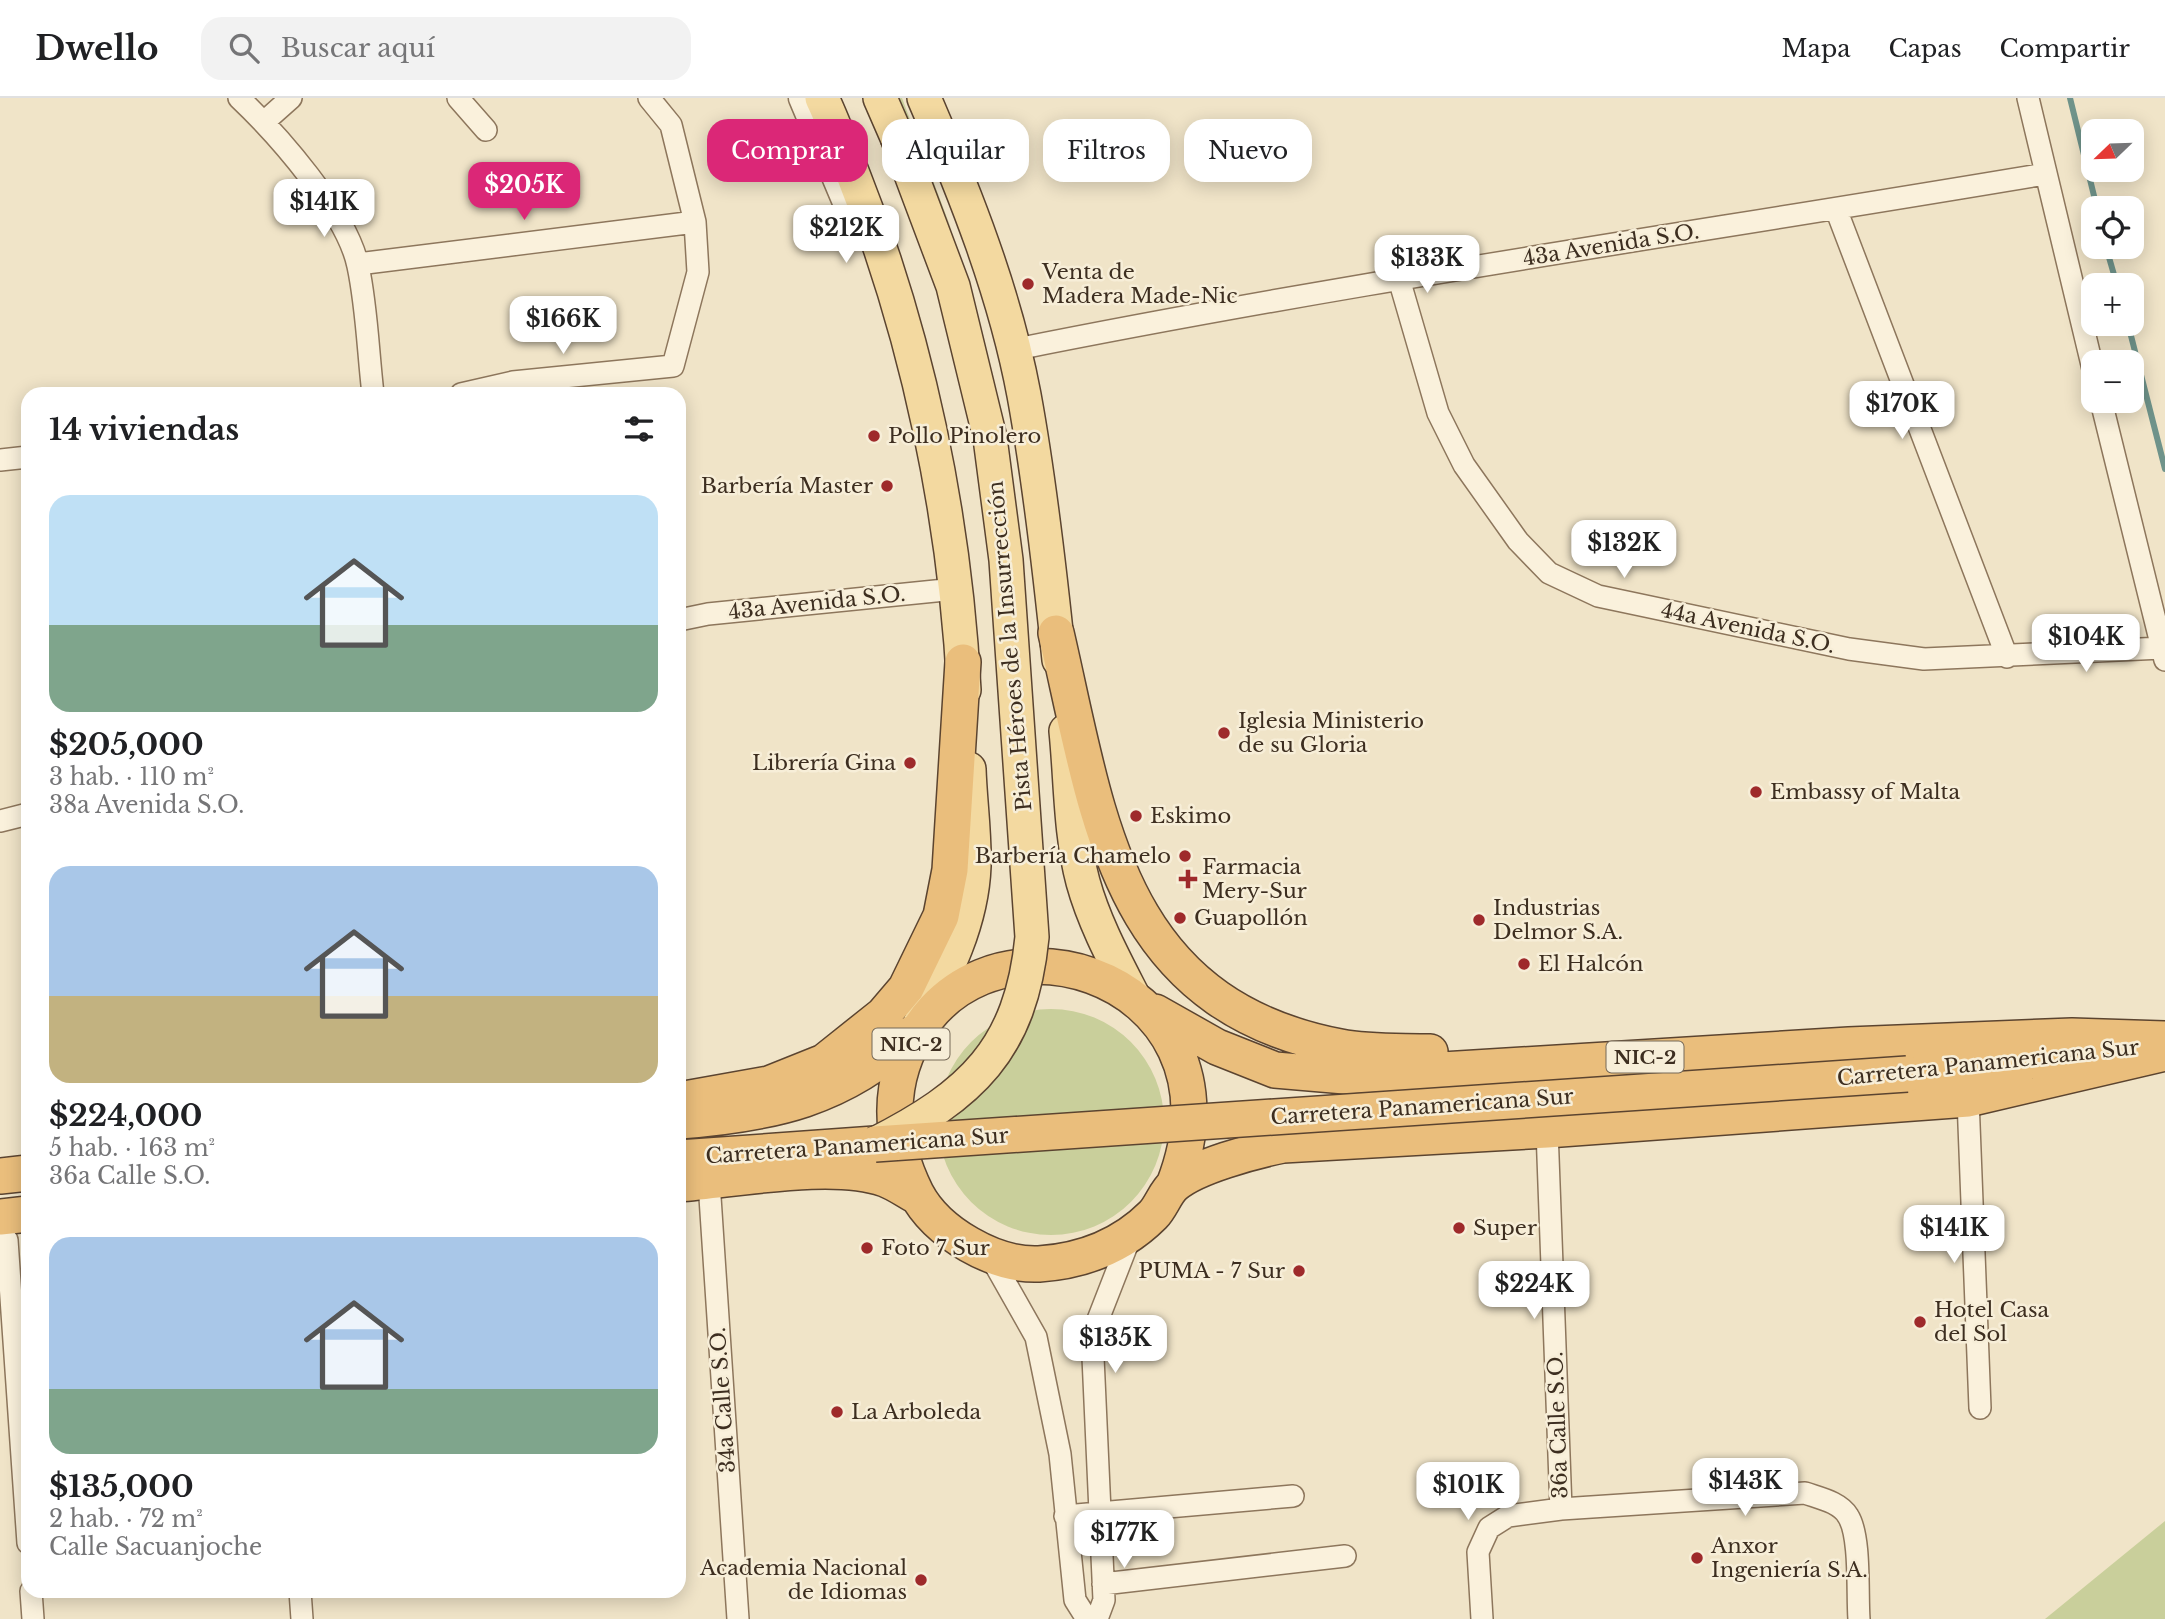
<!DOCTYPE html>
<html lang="es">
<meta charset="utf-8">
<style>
:root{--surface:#fff;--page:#f2f2f2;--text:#202124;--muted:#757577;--line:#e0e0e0;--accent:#db2777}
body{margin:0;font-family:"Libre Baskerville",serif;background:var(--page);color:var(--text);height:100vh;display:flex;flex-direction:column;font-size:26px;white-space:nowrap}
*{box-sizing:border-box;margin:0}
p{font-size:23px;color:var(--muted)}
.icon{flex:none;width:38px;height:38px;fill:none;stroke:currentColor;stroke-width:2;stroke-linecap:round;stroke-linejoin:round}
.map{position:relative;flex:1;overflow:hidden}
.drawer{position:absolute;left:21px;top:289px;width:665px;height:1211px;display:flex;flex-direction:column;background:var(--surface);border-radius:21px;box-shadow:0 4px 18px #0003}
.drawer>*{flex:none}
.top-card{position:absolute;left:707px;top:21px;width:665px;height:63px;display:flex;gap:14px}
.needle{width:46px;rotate:247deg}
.buttons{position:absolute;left:2081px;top:21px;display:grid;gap:14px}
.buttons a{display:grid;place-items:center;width:63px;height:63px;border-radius:14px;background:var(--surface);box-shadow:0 4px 18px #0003;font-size:35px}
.price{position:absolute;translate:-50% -60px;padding:0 16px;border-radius:14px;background:#fff;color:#222;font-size:23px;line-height:46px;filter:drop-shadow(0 2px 4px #0008)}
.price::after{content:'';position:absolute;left:50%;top:42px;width:21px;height:16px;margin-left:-10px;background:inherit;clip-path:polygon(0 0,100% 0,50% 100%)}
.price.on{background:var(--accent);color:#fff}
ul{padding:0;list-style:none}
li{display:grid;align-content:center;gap:14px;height:371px;padding:0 28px}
li span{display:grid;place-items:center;height:217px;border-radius:21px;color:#555}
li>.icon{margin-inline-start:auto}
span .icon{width:126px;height:126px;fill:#fffc;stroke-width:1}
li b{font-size:30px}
h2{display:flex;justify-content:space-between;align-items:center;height:84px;padding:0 28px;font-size:30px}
.chip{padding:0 24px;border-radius:21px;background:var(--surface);box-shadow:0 4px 18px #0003;font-size:24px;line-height:63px}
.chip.on{background:var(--accent);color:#fff}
header{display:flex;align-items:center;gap:42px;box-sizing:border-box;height:98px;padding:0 35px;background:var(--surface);border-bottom:2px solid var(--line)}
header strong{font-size:33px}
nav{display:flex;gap:38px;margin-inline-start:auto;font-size:24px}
.search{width:490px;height:63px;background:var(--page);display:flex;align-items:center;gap:18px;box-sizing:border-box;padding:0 24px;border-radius:21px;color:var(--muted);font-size:26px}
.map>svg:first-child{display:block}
.green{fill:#c9cf9b}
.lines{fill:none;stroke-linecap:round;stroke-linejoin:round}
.stream{stroke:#6f938a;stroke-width:6}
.minor-casing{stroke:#8d765c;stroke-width:24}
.tertiary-casing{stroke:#8d765c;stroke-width:29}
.primary-casing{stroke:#5b4430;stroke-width:36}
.trunk-casing{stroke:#5b4430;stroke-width:38}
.minor{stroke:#faf1dc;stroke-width:21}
.tertiary{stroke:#faf1dc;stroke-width:26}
.primary{stroke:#f3d9a0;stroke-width:33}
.trunk{stroke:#eabe7c;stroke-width:35}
.primary-bridge-casing{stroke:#5b4430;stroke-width:36;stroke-linecap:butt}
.trunk-bridge-casing{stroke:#5b4430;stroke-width:38;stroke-linecap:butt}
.primary-bridge{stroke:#f3d9a0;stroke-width:33}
.trunk-bridge{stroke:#eabe7c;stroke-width:35}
.poi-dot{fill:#9e2a2b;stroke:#f7eed8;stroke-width:2.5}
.labels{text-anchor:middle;stroke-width:5;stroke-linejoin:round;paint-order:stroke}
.shield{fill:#f7eed8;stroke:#756857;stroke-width:2}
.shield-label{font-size:19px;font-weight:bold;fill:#3d2e20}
.street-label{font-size:21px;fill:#3d2e20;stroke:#f7eed8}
.poi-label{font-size:21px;fill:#3d2e20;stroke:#f7eed8;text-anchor:start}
</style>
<header>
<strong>Dwello</strong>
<div class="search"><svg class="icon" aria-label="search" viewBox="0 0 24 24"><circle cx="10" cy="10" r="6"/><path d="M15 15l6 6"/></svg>Buscar aquí</div>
<nav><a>Mapa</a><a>Capas</a><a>Compartir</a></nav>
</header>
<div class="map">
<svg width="2165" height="1521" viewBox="0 0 2165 1521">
<rect width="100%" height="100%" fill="#f0e4c8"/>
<path class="green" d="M 895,0 L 902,0 L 952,133 Z
M938 1024a113 113 0 1 1 226 0a113 113 0 1 1-226 0Z
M 2165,1423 L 2165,1521 L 2045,1521 Z"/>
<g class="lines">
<path class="stream" d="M 2070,0 L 2097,110
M 2106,149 L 2117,187
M 2128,226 L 2165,371"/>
<defs>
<path id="minor" d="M 239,0 C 278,37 347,115 358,168 C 367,210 368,254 373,296
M 458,0 L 486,32
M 2028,0 L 2093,271
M 264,24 L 291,0
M 1836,111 L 2007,559
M 358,166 L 695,124
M 1399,181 L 1438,315 L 1464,367 L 1518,443 L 1549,475 L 1598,498 L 1849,551 L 1924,561 L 2162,550
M 1012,252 C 1355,183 1701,134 2045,76
M 461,296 L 513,284 L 673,268 L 698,174 L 695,124 L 671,27 L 649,0
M 2101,303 L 2165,562
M 0,362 L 28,359
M 679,522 L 708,516 L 955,491
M 0,723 L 28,716
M 1968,1001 L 1980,1310
M 1547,1032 L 1561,1411
M 709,1084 L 738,1521
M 7,1142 L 28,1445
M 989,1156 L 1036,1239 L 1060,1356 L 1075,1502 L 1087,1521
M 1065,1418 L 1293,1398
M 1103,1486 L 1345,1458
M 31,1493 L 33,1521
M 300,1493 L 302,1521
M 1097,1521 L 1104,1502 L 1092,1237 L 1131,1137
M 1482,1521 L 1478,1454 L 1489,1430 L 1508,1418 L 1561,1411 L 1805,1395 C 1819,1400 1840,1404 1848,1418 C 1861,1438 1857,1496 1859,1521"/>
<path id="tertiary" d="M 802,0 L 853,121"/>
<path id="primary" d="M 822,0 C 834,25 844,53 854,79 C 918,240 955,419 964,592
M 880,0 L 897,39
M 924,0 C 965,95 1005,195 1024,297 C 1040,384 1050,474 1059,562
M 1066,633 C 1071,682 1070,736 1083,784 C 1094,824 1114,861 1133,898
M 920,925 C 946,875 972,825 974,768 C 975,736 970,703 969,671"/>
<path id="trunk" d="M 1056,535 C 1099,721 1116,906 1340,949 C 1369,955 1401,953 1430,954
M 1155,914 L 1217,949 L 1275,972 L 1345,978 L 1849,947 L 2072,938 L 2165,941
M 1907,976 L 2046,961
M 679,1002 L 769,986 L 824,964 L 883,917 L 906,890 L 941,818 L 950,772 L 963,564
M 679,1023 C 772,1016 843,1001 913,935
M 679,1060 L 875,1046
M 0,1078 L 28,1075
M 679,1086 C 735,1082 833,1062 885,1081 C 896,1085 907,1093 918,1099
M 1174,1087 C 1258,871 962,785 902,968 C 888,1012 896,1055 916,1095 C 937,1135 995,1168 1039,1166 C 1083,1163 1122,1148 1153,1117 C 1161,1109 1165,1095 1174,1087 C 1196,1068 1254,1053 1283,1047 L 1547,1032 L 1968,1001 L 2165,955
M 0,1119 L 28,1116"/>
</defs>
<use href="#minor" class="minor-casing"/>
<use href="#tertiary" class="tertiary-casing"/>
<use href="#primary" class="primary-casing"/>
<use href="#trunk" class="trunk-casing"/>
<use href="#minor" class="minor"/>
<use href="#tertiary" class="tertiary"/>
<use href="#primary" class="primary"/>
<use href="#trunk" class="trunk"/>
<defs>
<path id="primary-bridge" d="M 875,1046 C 971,997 1021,952 1032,839 L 1006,462 L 990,340 L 953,188 L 897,39"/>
<path id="trunk-bridge" d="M 875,1046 L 1907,976"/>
</defs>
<use href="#primary-bridge" class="primary-bridge-casing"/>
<use href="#trunk-bridge" class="trunk-bridge-casing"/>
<use href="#primary-bridge" class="primary-bridge"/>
<use href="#trunk-bridge" class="trunk-bridge"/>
</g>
<g class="poi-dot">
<circle cx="1028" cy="186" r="7"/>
<circle cx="874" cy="338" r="7"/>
<circle cx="887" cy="388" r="7"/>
<circle cx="1224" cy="635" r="7"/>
<circle cx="910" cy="665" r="7"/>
<circle cx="1756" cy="694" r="7"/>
<circle cx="1136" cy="718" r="7"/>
<circle cx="1185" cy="758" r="7"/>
<path d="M1184.5 770.5h7v7h7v7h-7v7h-7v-7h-7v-7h7z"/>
<circle cx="1180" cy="820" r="7"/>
<circle cx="1479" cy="822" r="7"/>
<circle cx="1524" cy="866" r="7"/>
<circle cx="1459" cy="1130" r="7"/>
<circle cx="867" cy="1150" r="7"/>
<circle cx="1299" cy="1173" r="7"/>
<circle cx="1920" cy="1224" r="7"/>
<circle cx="837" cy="1314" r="7"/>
<circle cx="1697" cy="1460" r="7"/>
<circle cx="921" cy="1482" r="7"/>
</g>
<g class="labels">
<g class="shield">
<rect x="872.5" y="930.5" width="77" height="31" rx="5"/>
<rect x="1606.5" y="943.5" width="77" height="31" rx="5"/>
</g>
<g class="shield-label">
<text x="911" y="953">NIC-2</text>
<text x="1645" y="966">NIC-2</text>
</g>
<g class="street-label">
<text transform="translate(1611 147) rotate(-9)" y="7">43a Avenida S.O.</text>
<text transform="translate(817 505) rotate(-6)" y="7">43a Avenida S.O.</text>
<text transform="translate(1748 530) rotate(12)" y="7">44a Avenida S.O.</text>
<text transform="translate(1010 548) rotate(-95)" y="7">Pista Héroes de la Insurrección</text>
<text transform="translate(1988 965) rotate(-6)" y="7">Carretera Panamericana Sur</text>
<text transform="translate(1422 1009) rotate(-4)" y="7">Carretera Panamericana Sur</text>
<text transform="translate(857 1048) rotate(-4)" y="7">Carretera Panamericana Sur</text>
<text transform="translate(723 1302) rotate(-94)" y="7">34a Calle S.O.</text>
<text transform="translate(1558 1327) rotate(-92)" y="7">36a Calle S.O.</text>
</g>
<g class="poi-label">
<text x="1042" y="181">Venta de<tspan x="1042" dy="24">Madera Made-Nic</tspan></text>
<text x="888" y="345">Pollo Pinolero</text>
<text x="873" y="395" text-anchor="end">Barbería Master</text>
<text x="1238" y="630">Iglesia Ministerio<tspan x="1238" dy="24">de su Gloria</tspan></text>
<text x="896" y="672" text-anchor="end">Librería Gina</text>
<text x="1770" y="701">Embassy of Malta</text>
<text x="1150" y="725">Eskimo</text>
<text x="1171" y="765" text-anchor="end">Barbería Chamelo</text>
<text x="1202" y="776">Farmacia<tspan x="1202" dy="24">Mery-Sur</tspan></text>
<text x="1493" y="817">Industrias<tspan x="1493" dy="24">Delmor S.A.</tspan></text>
<text x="1194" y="827">Guapollón</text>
<text x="1538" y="873">El Halcón</text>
<text x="1473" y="1137">Super</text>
<text x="881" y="1157">Foto 7 Sur</text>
<text x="1285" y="1180" text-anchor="end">PUMA - 7 Sur</text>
<text x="1934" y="1219">Hotel Casa<tspan x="1934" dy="24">del Sol</tspan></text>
<text x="851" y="1321">La Arboleda</text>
<text x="1711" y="1455">Anxor<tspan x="1711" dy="24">Ingeniería S.A.</tspan></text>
<text x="907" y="1477" text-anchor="end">Academia Nacional<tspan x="907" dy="24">de Idiomas</tspan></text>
</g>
</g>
</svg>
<div class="buttons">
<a><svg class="needle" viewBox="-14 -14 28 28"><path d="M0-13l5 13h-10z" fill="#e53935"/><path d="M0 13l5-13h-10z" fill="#757577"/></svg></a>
<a><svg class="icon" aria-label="locate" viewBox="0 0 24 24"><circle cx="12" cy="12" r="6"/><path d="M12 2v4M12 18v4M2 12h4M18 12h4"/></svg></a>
<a>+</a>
<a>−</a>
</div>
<b class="price on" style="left:524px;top:124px">$205K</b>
<b class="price" style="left:324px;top:141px">$141K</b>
<b class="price" style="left:846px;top:167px">$212K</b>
<b class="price" style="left:1427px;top:197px">$133K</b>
<b class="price" style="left:563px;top:258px">$166K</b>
<b class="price" style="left:1902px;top:343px">$170K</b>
<b class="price" style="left:1624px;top:482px">$132K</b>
<b class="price" style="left:2086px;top:576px">$104K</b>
<b class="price" style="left:1954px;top:1167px">$141K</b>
<b class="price" style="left:1534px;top:1223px">$224K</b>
<b class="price" style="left:1115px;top:1277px">$135K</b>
<b class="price" style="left:1745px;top:1420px">$143K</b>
<b class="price" style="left:1468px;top:1424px">$101K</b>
<b class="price" style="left:1124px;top:1472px">$177K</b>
<div class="top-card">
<a class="chip on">Comprar</a>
<a class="chip">Alquilar</a>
<a class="chip">Filtros</a>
<a class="chip">Nuevo</a>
</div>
<section class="drawer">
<h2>14 viviendas<svg class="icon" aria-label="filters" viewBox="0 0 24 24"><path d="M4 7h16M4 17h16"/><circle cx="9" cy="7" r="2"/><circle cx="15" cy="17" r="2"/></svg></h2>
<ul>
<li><span style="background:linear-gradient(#bfe0f5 60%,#7fa58c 0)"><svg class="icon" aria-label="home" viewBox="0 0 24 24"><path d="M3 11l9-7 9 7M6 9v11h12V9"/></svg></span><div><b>$205,000</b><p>3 hab. · 110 m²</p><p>38a Avenida S.O.</p></div></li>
<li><span style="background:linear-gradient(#a9c7e8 60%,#c2b280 0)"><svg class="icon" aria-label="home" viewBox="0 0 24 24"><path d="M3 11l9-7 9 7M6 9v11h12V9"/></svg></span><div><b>$224,000</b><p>5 hab. · 163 m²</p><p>36a Calle S.O.</p></div></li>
<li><span style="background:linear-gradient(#a9c7e8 70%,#7fa58c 0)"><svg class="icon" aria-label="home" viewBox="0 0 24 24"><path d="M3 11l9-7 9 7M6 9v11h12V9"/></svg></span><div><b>$135,000</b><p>2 hab. · 72 m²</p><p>Calle Sacuanjoche</p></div></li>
</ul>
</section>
</div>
